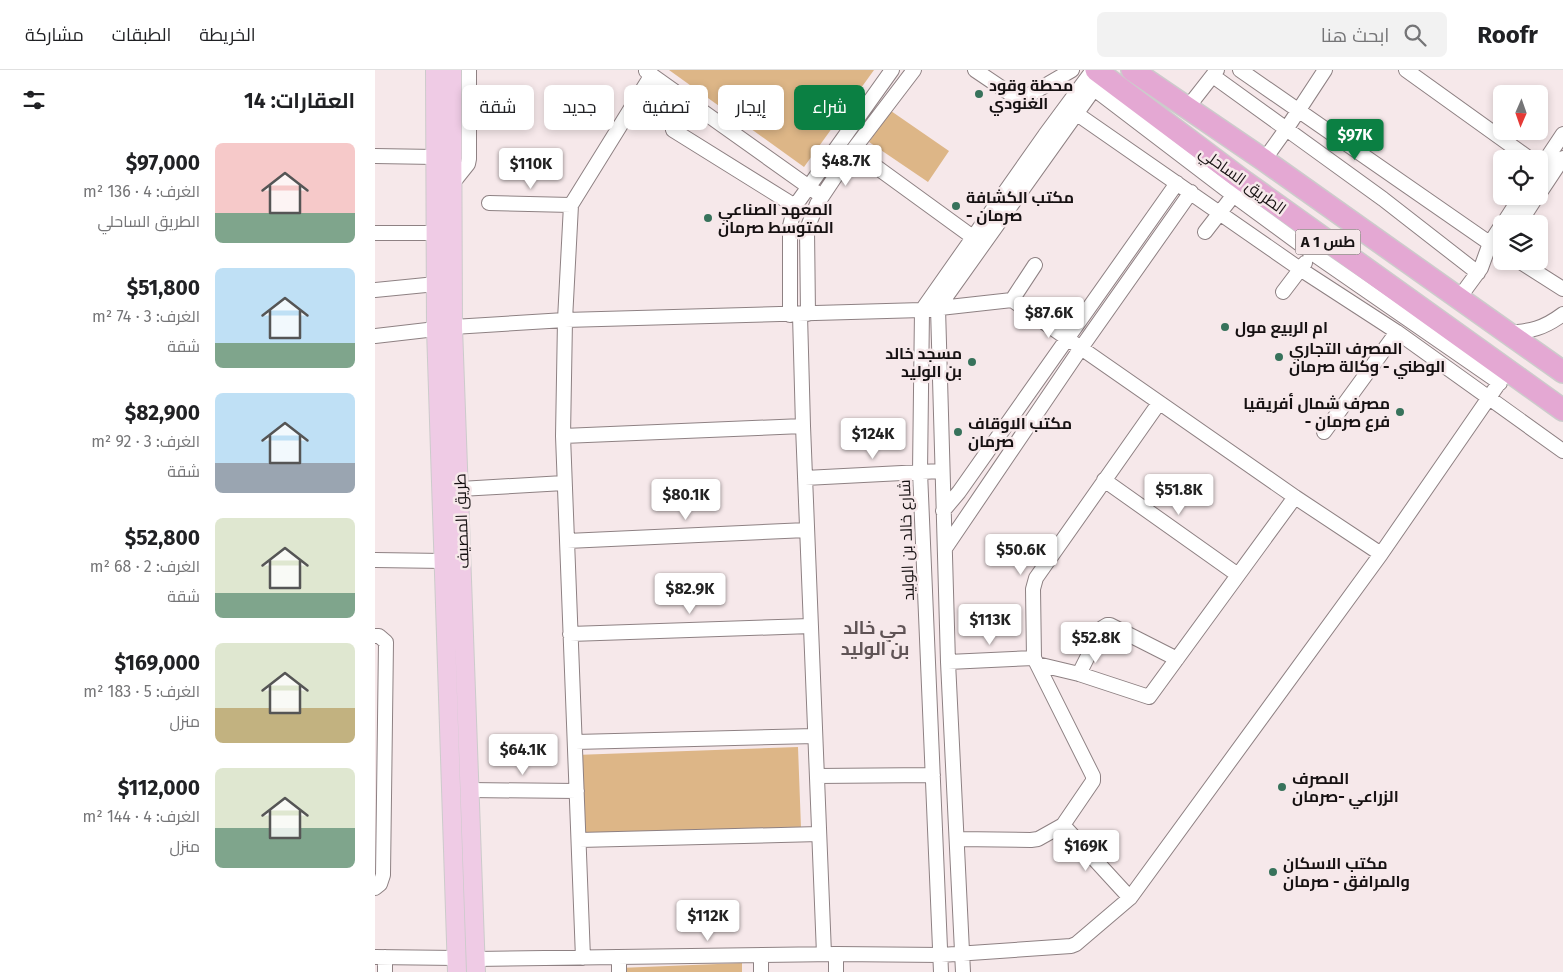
<!DOCTYPE html>
<html lang="ar">
<meta charset="utf-8">
<style>
:root{--surface:#fff;--page:#f2f2f2;--text:#202124;--muted:#757577;--line:#e0e0e0;--accent:#0b8043}
body{margin:0;font-family:"Fira Sans",Cairo,sans-serif;background:var(--page);color:var(--text);direction:rtl;height:100vh;display:flex;flex-direction:column;font-size:19px;white-space:nowrap}
*{box-sizing:border-box;margin:0}
p{font-size:16px;color:var(--muted)}
.icon{flex:none;width:28px;height:28px;fill:none;stroke:currentColor;stroke-width:2;stroke-linecap:round;stroke-linejoin:round}
.map{position:relative;flex:1;overflow:hidden;direction:ltr}
.sheet{display:flex;flex-direction:column;background:var(--surface);width:375px}
.sheet>*{flex:none}
.guide{position:absolute;left:15px;top:15px;width:475px;height:45px;direction:rtl;display:flex;gap:10px}
.needle{width:32px;rotate:182deg}
.fabs{position:absolute;left:1118px;top:15px;display:grid;gap:10px}
.fabs a{display:grid;place-items:center;width:55px;height:55px;border-radius:8px;background:var(--surface);box-shadow:0 2px 8px #0003;font-size:25px}
.price{position:absolute;translate:-50% -42px;padding:0 11px;border-radius:5px;background:#fff;color:#222;font-size:16px;line-height:32px;filter:drop-shadow(0 1px 2px #0008)}
.price::after{content:'';position:absolute;left:50%;top:30px;width:15px;height:11px;margin-left:-8px;background:inherit;clip-path:polygon(0 0,100% 0,50% 100%)}
.price.on{background:var(--accent);color:#fff}
ul{padding:0;list-style:none}
li{display:flex;align-items:center;gap:15px;height:125px;padding:0 20px}
li span{display:grid;place-items:center;flex:none;width:140px;height:100px;border-radius:8px;color:#555}
li>.icon{margin-inline-start:auto}
span .icon{width:60px;height:60px;fill:#fffc;stroke-width:1}
li b{font-size:21px}
h2{display:flex;justify-content:space-between;align-items:center;height:60px;padding:0 20px;font-size:21px}
.tag{padding:0 18px;border-radius:8px;background:var(--surface);box-shadow:0 2px 8px #0003;font-size:18px;line-height:45px}
.tag.on{background:var(--accent);color:#fff}
header{display:flex;align-items:center;gap:30px;box-sizing:border-box;height:70px;padding:0 25px;background:var(--surface);border-bottom:1px solid var(--line)}
header strong{font-size:24px}
nav{display:flex;gap:28px;margin-inline-start:auto;font-size:18px}
.search{width:350px;height:45px;background:var(--page);display:flex;align-items:center;gap:12px;box-sizing:border-box;padding:0 18px;border-radius:8px;color:var(--muted);font-size:19px}
main{display:flex;flex:1;min-height:0}
.map>svg:first-child{display:block}
.green{fill:#ddb687}
.lines{fill:none;stroke-linecap:round;stroke-linejoin:round}
.minor-casing{stroke:#8e8183;stroke-width:16}
.major-casing{stroke:#cccbcb;stroke-width:20}
.highway-casing{stroke:#cccbcb;stroke-width:24}
.minor{stroke:#fff;stroke-width:14}
.major{stroke:#efcbe5;stroke-width:18}
.highway{stroke:#e4a8d3;stroke-width:21}
.poi-dot{fill:#37725b;stroke:#f6e8ea;stroke-width:2}
.labels{text-anchor:middle;stroke-width:5;stroke-linejoin:round;paint-order:stroke}
.shield{fill:#f6e8ea;stroke:#595253;stroke-width:1}
.shield-label{font-size:15px;font-weight:bold;fill:#161112}
.poi-label{font-size:16px;font-weight:bold;fill:#161112;stroke:#f6e8ea;text-anchor:start}
.street-label{font-size:16px;fill:#161112;stroke:#f6e8ea}
.neighbourhood-label{font-size:18px;font-weight:bold;fill:#5f5355;stroke:#f6e8ea}
</style>
<header>
<strong>Roofr</strong>
<div class="search"><svg class="icon" aria-label="search" viewBox="0 0 24 24"><circle cx="10" cy="10" r="6"/><path d="M15 15l6 6"/></svg>ابحث هنا</div>
<nav><a>الخريطة</a><a>الطبقات</a><a>مشاركة</a></nav>
</header>
<main>
<div class="map">
<svg width="1188" height="902" viewBox="0 0 1188 902">
<rect width="100%" height="100%" fill="#f6e8ea"/>
<path class="green" d="M 294,0 L 499,0 L 429,97 Z
M 516,41 L 574,81 L 553,112 L 494,72 Z
M 423,677 L 426,758 L 203,765 L 200,685 Z
M 367,893 L 367,902 L 244,902 L 244,898 Z"/>
<g class="lines">
<defs>
<path id="minor" d="M 600,0 L 640,27 L 649,28 L 697,0
M 865,0 L 1126,181
M 1031,0 L 1155,89
M 271,1 L 441,122
M 838,6 L 1008,129 L 1103,203
M 719,19 L 858,125 L 937,183 L 1125,313
M 813,37 L 842,0
M 702,44 L 925,199 L 1022,262 L 1188,381
M 298,60 L 420,136
M 478,80 L 599,168
M 0,86 L 60,87
M 889,90 L 912,58 L 950,0
M 1164,100 L 1188,64
M 77,114 L 93,94 L 94,89 L 94,0
M 1164,124 L 1188,88
M 114,133 L 196,135
M 1128,154 L 1146,126
M 1144,154 L 1162,126
M 830,162 L 864,118
M 0,163 L 61,163
M 1144,191 L 1188,219
M 0,220 L 61,214
M 908,222 L 930,193
M 1084,228 L 1106,198 L 1115,173 L 1126,156
M 637,230 L 660,195
M 433,244 L 432,159 L 442,134 L 478,80 L 539,0
M 415,245 L 415,156 L 420,136 L 517,0
M 425,245 L 428,356 L 449,884
M 1132,263 C 1156,261 1168,259 1188,244
M 0,266 L 78,257 L 190,250 L 547,240 L 637,230 L 920,427 L 1006,484
M 949,362 L 1022,262
M 188,366 L 428,356
M 430,408 L 566,401
M 729,410 L 863,505
M 85,419 L 189,413
M 568,441 L 584,422 L 802,113
M 192,471 L 432,460
M 571,477 L 706,278 L 816,122
M 0,490 L 69,491
M 195,564 L 436,556
M 0,566 L 4,566 L 11,572 L 8,805 L 5,814 L 0,818
M 573,592 L 659,588
M 662,594 L 704,604 L 774,627 L 920,427
M 704,604 L 727,558 L 732,555 L 735,555 L 802,589
M 200,672 L 440,666
M 442,706 L 558,705
M 94,720 L 202,721
M 688,755 L 755,828
M 582,769 L 656,770 L 663,769 L 688,755 L 718,711 L 718,706 L 659,588 L 658,519 L 661,508 L 784,333
M 204,770 L 444,764
M 461,884 L 461,902
M 386,885 L 386,902
M 0,887 L 81,888
M 244,887 L 244,902
M 208,888 L 188,366 L 190,250 L 196,135 L 276,6
M 100,889 L 461,884 L 566,885 L 696,876 L 701,874 L 755,828 L 1006,484 L 1133,300
M 10,902 L 10,887
M 566,902 L 545,402 L 547,240 L 670,65 L 718,0
M 588,902 L 573,592 L 563,238 L 719,19 L 731,7"/>
<path id="major" d="M 60,0 L 61,259 L 82,902
M 77,0 L 78,257 L 101,902"/>
<path id="highway" d="M 721,0 L 870,112 L 1188,340
M 757,0 L 889,90 L 1188,302"/>
</defs>
<use href="#minor" class="minor-casing"/>
<use href="#major" class="major-casing"/>
<use href="#highway" class="highway-casing"/>
<use href="#minor" class="minor"/>
<use href="#major" class="major"/>
<use href="#highway" class="highway"/>
</g>
<g class="poi-dot">
<circle cx="604" cy="24" r="5"/>
<circle cx="581" cy="136" r="5"/>
<circle cx="333" cy="148" r="5"/>
<circle cx="850" cy="257" r="5"/>
<circle cx="904" cy="287" r="5"/>
<circle cx="597" cy="292" r="5"/>
<circle cx="1025" cy="342" r="5"/>
<circle cx="583" cy="362" r="5"/>
<circle cx="907" cy="717" r="5"/>
<circle cx="898" cy="802" r="5"/>
</g>
<g class="labels">
<rect class="shield" x="920.5" y="159.5" width="65" height="25" rx="4"/>
<g class="shield-label">
<text x="953" y="177">A 1 طس</text>
</g>
<g class="poi-label">
<text x="614" y="21">محطة وقود<tspan x="614" dy="18">الغنودي</tspan></text>
<text x="591" y="133">مكتب الكشافة<tspan x="591" dy="18">- صرمان</tspan></text>
<text x="343" y="145">المعهد الصناعي<tspan x="343" dy="18">المتوسط صرمان</tspan></text>
<text x="860" y="263">ام الربيع مول</text>
<text x="914" y="284">المصرف التجاري<tspan x="914" dy="18">الوطني - وكالة صرمان</tspan></text>
<text x="587" y="289" text-anchor="end">مسجد خالد<tspan x="587" dy="18">بن الوليد</tspan></text>
<text x="1015" y="339" text-anchor="end">مصرف شمال أفريقيا<tspan x="1015" dy="18">- فرع صرمان</tspan></text>
<text x="593" y="359">مكتب الاوقاف<tspan x="593" dy="18">صرمان</tspan></text>
<text x="917" y="714">المصرف<tspan x="917" dy="18">الزراعي -صرمان</tspan></text>
<text x="908" y="799">مكتب الاسكان<tspan x="908" dy="18">والمرافق - صرمان</tspan></text>
</g>
<g class="street-label">
<text transform="translate(868 110) rotate(36)" y="6">الطريق الساحلي</text>
<text transform="translate(86 451) rotate(-92)" y="6">طريق المصيف</text>
<text transform="translate(531 470) rotate(-92)" y="6">شارع خالد بن الوليد</text>
</g>
<g class="neighbourhood-label">
<text x="500" y="564">حي خالد<tspan x="500" dy="21">بن الوليد</tspan></text>
</g>
</g>
</svg>
<div class="fabs">
<a><svg class="needle" viewBox="-14 -14 28 28"><path d="M0-13l5 13h-10z" fill="#e53935"/><path d="M0 13l5-13h-10z" fill="#757577"/></svg></a>
<a><svg class="icon" aria-label="locate" viewBox="0 0 24 24"><circle cx="12" cy="12" r="6"/><path d="M12 2v4M12 18v4M2 12h4M18 12h4"/></svg></a>
<a><svg class="icon" aria-label="layers" viewBox="0 0 24 24"><path d="M12 4l9 5-9 5-9-5zM3 14l9 5 9-5"/></svg></a>
</div>
<b class="price on" style="left:980px;top:91px">$97K</b>
<b class="price" style="left:471px;top:117px">$48.7K</b>
<b class="price" style="left:156px;top:120px">$110K</b>
<b class="price" style="left:674px;top:269px">$87.6K</b>
<b class="price" style="left:498px;top:390px">$124K</b>
<b class="price" style="left:804px;top:446px">$51.8K</b>
<b class="price" style="left:311px;top:451px">$80.1K</b>
<b class="price" style="left:646px;top:506px">$50.6K</b>
<b class="price" style="left:315px;top:545px">$82.9K</b>
<b class="price" style="left:615px;top:576px">$113K</b>
<b class="price" style="left:721px;top:594px">$52.8K</b>
<b class="price" style="left:148px;top:706px">$64.1K</b>
<b class="price" style="left:711px;top:802px">$169K</b>
<b class="price" style="left:333px;top:872px">$112K</b>
<div class="guide">
<a class="tag on">شراء</a>
<a class="tag">إيجار</a>
<a class="tag">تصفية</a>
<a class="tag">جديد</a>
<a class="tag">شقة</a>
</div>
</div>
<section class="sheet">
<h2>العقارات: 14<svg class="icon" aria-label="filters" viewBox="0 0 24 24"><path d="M4 7h16M4 17h16"/><circle cx="9" cy="7" r="2"/><circle cx="15" cy="17" r="2"/></svg></h2>
<ul>
<li><span style="background:linear-gradient(#f6c9c9 70%,#7fa58c 0)"><svg class="icon" aria-label="home" viewBox="0 0 24 24"><path d="M3 11l9-7 9 7M6 9v11h12V9"/></svg></span><div><b>$97,000</b><p>الغرف: 4 · 136 m²</p><p>الطريق الساحلي</p></div></li>
<li><span style="background:linear-gradient(#bfe0f5 75%,#7fa58c 0)"><svg class="icon" aria-label="home" viewBox="0 0 24 24"><path d="M3 11l9-7 9 7M6 9v11h12V9"/></svg></span><div><b>$51,800</b><p>الغرف: 3 · 74 m²</p><p>شقة</p></div></li>
<li><span style="background:linear-gradient(#bfe0f5 70%,#9aa5b1 0)"><svg class="icon" aria-label="home" viewBox="0 0 24 24"><path d="M3 11l9-7 9 7M6 9v11h12V9"/></svg></span><div><b>$82,900</b><p>الغرف: 3 · 92 m²</p><p>شقة</p></div></li>
<li><span style="background:linear-gradient(#dfe7d0 75%,#7fa58c 0)"><svg class="icon" aria-label="home" viewBox="0 0 24 24"><path d="M3 11l9-7 9 7M6 9v11h12V9"/></svg></span><div><b>$52,800</b><p>الغرف: 2 · 68 m²</p><p>شقة</p></div></li>
<li><span style="background:linear-gradient(#dfe7d0 65%,#c2b280 0)"><svg class="icon" aria-label="home" viewBox="0 0 24 24"><path d="M3 11l9-7 9 7M6 9v11h12V9"/></svg></span><div><b>$169,000</b><p>الغرف: 5 · 183 m²</p><p>منزل</p></div></li>
<li><span style="background:linear-gradient(#dfe7d0 60%,#7fa58c 0)"><svg class="icon" aria-label="home" viewBox="0 0 24 24"><path d="M3 11l9-7 9 7M6 9v11h12V9"/></svg></span><div><b>$112,000</b><p>الغرف: 4 · 144 m²</p><p>منزل</p></div></li>
</ul>
</section>
</main>
